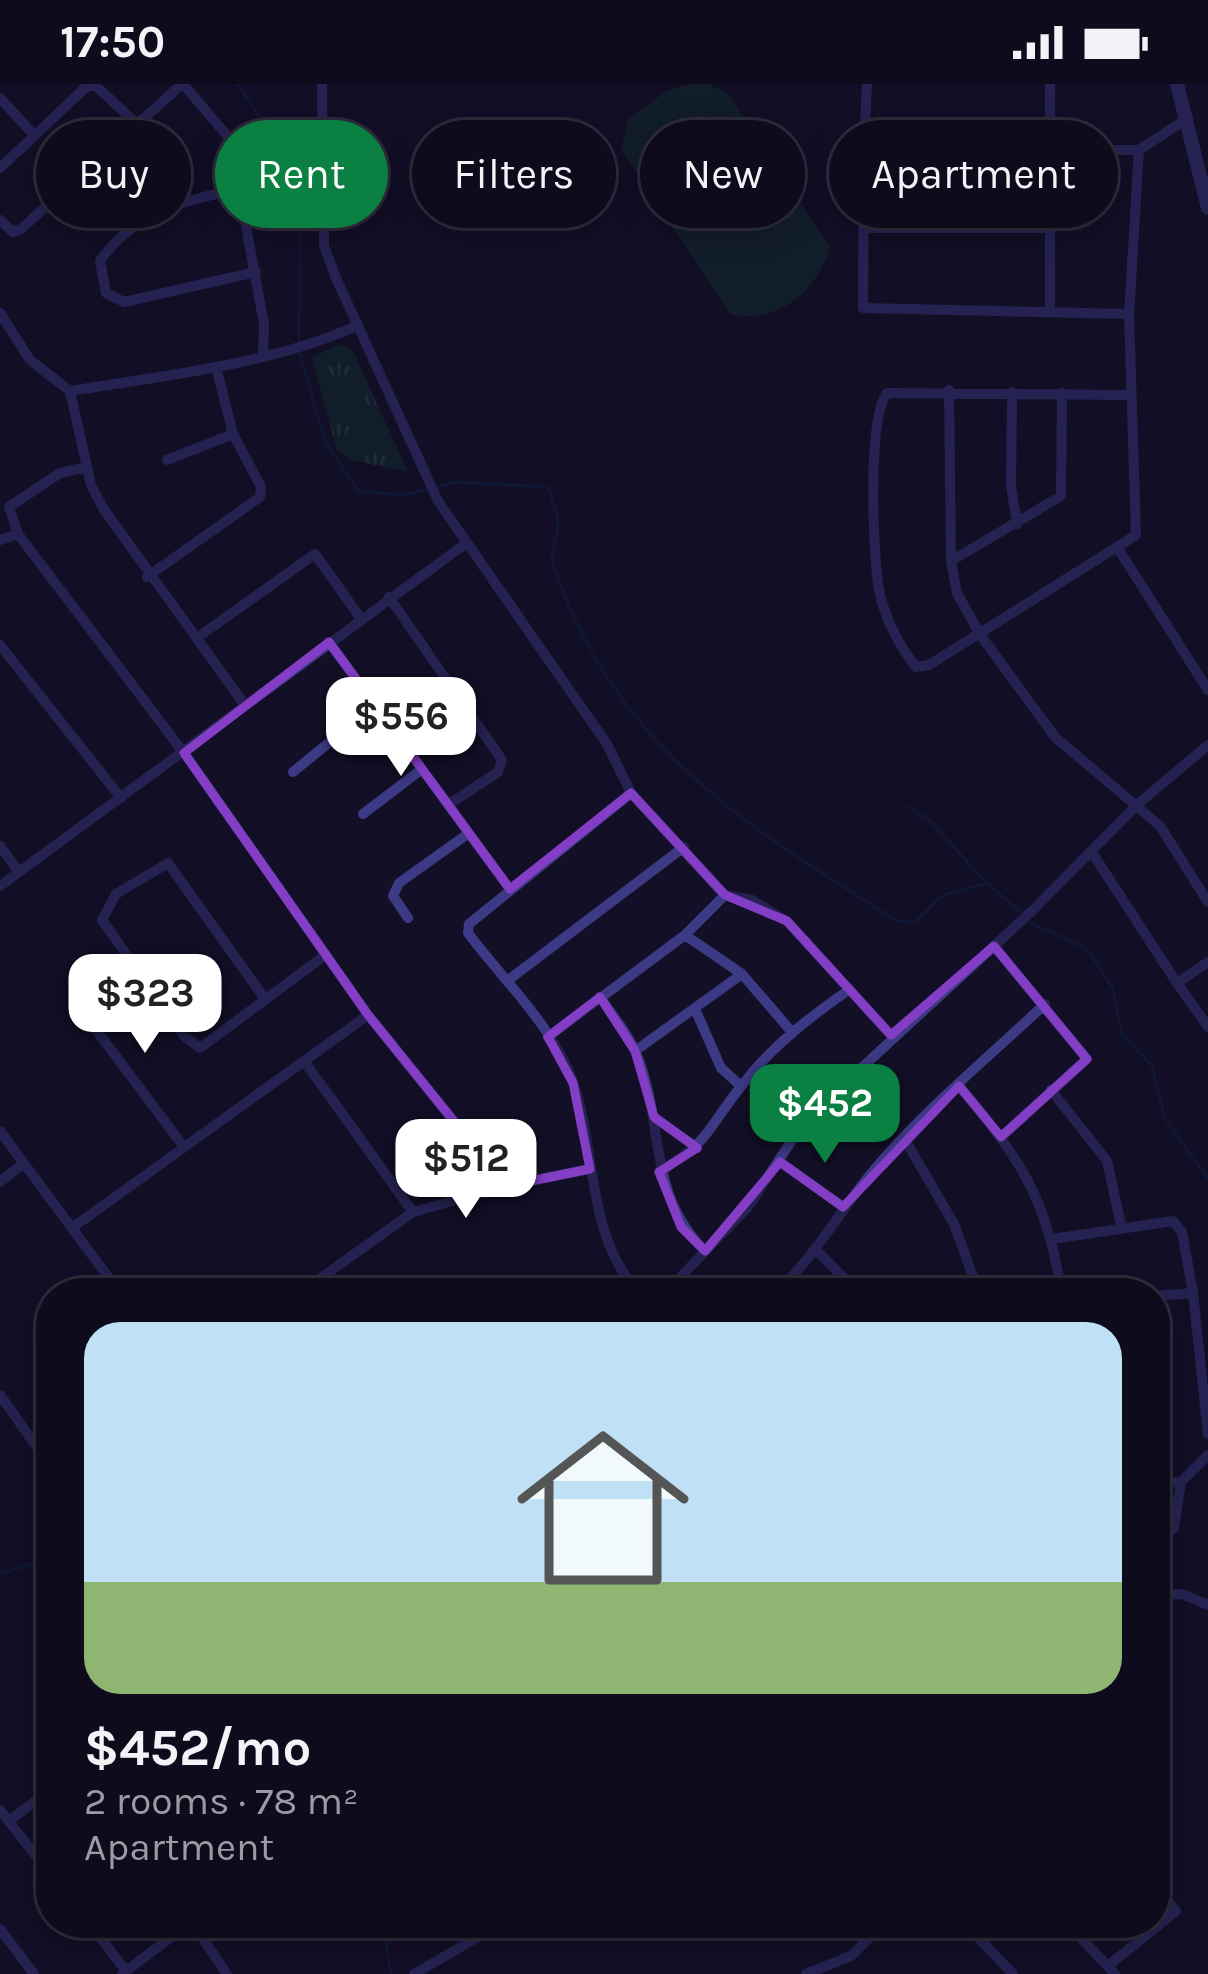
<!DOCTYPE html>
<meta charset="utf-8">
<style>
:root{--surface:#0e0b1c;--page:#171425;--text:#f1f3f6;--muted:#9b9ba3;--line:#2e2b3b;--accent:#0b8043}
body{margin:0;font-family:Karla,sans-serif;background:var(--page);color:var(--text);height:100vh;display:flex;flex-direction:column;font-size:45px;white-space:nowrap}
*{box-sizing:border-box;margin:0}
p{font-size:39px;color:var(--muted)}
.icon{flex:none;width:66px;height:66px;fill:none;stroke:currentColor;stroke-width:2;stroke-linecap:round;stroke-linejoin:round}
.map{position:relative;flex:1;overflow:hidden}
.drawer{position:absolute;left:36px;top:1194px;width:1134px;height:660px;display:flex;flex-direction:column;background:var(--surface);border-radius:48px;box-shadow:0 6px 30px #0003,0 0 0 3px var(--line)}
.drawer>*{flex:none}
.hud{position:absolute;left:36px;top:36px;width:1137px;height:108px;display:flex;gap:24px}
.price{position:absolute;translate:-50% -102px;padding:0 27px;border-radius:24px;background:#fff;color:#222;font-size:39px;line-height:78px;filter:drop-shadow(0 3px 6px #0008)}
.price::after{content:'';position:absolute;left:50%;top:72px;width:36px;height:27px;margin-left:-18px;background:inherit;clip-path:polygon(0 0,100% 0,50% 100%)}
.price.current{background:var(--accent);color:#fff}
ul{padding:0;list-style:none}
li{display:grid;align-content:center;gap:24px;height:636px;padding:0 48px}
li+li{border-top:3px solid var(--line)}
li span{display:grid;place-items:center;height:372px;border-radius:36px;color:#555}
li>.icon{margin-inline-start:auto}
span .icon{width:216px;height:216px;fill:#fffc;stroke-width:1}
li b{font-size:51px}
.chip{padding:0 42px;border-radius:54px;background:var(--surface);box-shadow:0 6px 30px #0003,0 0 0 3px var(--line);font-size:42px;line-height:108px}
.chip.current{background:var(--accent);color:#fff}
.status{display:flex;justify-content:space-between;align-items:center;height:84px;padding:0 60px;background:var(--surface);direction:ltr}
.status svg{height:33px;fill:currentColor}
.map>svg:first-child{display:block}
.grass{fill:#12302f}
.park{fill:url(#park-tufts)}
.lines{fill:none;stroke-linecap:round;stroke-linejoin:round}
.stream{stroke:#0c2248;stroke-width:3}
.minor{stroke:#3d3a85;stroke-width:10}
.tertiary{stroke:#3d3a85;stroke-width:14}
.marked{fill:none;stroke:#843dc5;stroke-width:9;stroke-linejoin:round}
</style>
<div class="status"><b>17:50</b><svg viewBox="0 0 49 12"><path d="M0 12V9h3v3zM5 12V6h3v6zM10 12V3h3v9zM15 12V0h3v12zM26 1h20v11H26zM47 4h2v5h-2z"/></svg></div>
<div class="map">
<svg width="1208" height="1890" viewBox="0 0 1208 1890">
<defs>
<pattern id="park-tufts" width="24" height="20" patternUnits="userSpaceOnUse" patternTransform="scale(3)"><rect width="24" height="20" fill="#12302f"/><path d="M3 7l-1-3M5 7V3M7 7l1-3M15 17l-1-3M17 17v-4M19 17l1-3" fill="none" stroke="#344d4e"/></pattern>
</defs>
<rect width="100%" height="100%" fill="#130f26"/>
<path class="grass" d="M 691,0 L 708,0 L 729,10 L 830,163 C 817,207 778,241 730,230 L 621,65 L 629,34 L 668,6 Z"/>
<path class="park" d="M 339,260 L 353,267 L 408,388 L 352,376 L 337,367 L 312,273 Z"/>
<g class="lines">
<path class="stream" d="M 238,0 L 291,83 L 300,134 L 299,258
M 299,267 L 325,357 L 358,407 L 404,411 L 428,405
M 437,403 L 456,398 L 548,403 C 551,414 557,427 558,438 C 558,454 549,468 554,483 C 616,664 744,740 897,837 L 915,838 L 943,811 L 988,799 L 1021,829
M 909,723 L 930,737 L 985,797
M 1027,837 L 1086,864 L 1113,905 L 1122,951 L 1152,982 L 1165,1034 L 1208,1095
M 0,1490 L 43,1476 L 51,1481
M 374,1839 L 385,1855 L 391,1890"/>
<path class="minor" d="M 183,0 L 230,55 L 264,240 L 263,269
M 322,0 L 324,162 L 336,194 L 438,417 L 607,660 L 631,709
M 0,14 L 34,51
M 864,66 L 867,0
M 0,84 L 87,2 L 96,2 L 137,40
M 238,105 C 184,117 134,128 100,177 L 106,209 L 124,218 L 256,188
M 0,136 L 13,148 L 21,145 L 182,0
M 865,144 L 1051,144
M 1050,228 L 1050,0
M 0,229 L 30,276 L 70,307
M 1129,230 L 863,224 L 864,66 L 1139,66
M 949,306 L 951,477 L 957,509 L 979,549 L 1055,653 L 1160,742 L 1208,818
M 70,307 L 91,401 L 103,424 L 244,620
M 70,307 C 161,292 275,280 358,241
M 1012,308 L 1011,402 L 1017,440
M 1130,311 L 887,309 C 867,336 873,470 879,506 C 884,532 899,562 916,583 L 929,581 L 1136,451 L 1129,230 L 1139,66 L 1188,34
M 167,376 L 233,350
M 87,383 L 60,389 L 9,423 L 18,450 L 184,669 L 368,931 L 506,1102 L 590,1085
M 0,456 L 18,450
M 1119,466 L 1208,606
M 951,477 L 1061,412 L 1062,309
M 147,493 L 260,413 L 261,403 L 233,350 L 216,283
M 389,513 L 502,676 L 498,688 L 448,721
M 198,553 L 315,470 L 361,535
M 329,558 L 510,805
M 0,561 L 121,714
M 293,688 L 375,621
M 363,730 L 422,685
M 0,762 L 19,788
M 1091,767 L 1177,899 L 1208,878
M 0,802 L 465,460
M 408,834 L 393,812 L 399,799 L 469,749
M 685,851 L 742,890 L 791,947
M 994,862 L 1087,975 L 1001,1053
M 137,885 L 82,927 L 184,1063
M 507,897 L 684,763
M 1177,899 L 1208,943
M 600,913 C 612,931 628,949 636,969 C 666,1040 645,1107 705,1167
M 265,915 L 168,779 L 116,810 L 102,836 L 184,952 L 200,964 L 324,872
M 695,925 L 721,984 L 741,1002
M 548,953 L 685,851 L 725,811
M 635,967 L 742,890
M 959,1002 C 1023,1079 1044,1109 1062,1209
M 1051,1006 L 1107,1077 L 1121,1141
M 654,1033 L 697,1064
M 0,1047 L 120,1209
M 904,1054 L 954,1140 L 979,1209
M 780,1078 L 843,1123
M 659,1088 C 714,1054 706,1045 743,1000 C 773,961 810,933 850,905
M 0,1098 L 24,1079
M 413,1128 L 506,1102
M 72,1144 L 368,931
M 1052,1155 L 1173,1137 L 1182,1148 L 1193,1209
M 818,1168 L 859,1209
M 300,1209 L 413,1128 L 304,977
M 639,1209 C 586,1152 597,1070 574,1000 C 554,943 504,897 468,849 L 469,840 L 631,709 L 725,811 L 752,816 L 787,837 L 891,951
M 665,1209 L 748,1123 L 806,1035 L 1032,827 L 1138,720 L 1208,661
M 776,1209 C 820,1167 840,1125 879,1080 C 929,1022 990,972 1045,920
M 1155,1212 L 1193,1209 L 1208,1350
M 0,1311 L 51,1383
M 1155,1398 L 1181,1398 L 1208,1371
M 1155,1460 L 1174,1444 L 1181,1398
M 1155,1511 L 1182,1510 L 1208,1521
M 0,1726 L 51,1791
M 9,1737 L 51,1705
M 89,1839 L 126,1887
M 192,1839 L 227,1890
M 964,1839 L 1013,1890
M 1067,1839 L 1115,1890
M 0,1845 L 34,1890
M 1108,1882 L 1176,1827 L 1155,1802
M 122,1890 L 190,1839
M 414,1890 L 502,1839
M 806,1890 L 851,1872 L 884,1839"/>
<path class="tertiary" d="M 1177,0 L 1208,124"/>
</g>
<path d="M0 0H1208V1890H0ZM 329,558 L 510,805 L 631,709 L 725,811 L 787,837 L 891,951 L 994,862 L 1087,975 L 1001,1053 L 959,1002 L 843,1123 L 780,1078 L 705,1167 L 681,1143 L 659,1088 L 697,1064 L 654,1033 L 635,967 L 600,913 L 548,953 L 573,999 L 590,1085 L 506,1102 L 368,931 L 184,669 Z" fill="#130f26" fill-opacity=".55" fill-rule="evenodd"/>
<path class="marked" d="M 329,558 L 510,805 L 631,709 L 725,811 L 787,837 L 891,951 L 994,862 L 1087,975 L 1001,1053 L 959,1002 L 843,1123 L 780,1078 L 705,1167 L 681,1143 L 659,1088 L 697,1064 L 654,1033 L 635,967 L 600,913 L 548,953 L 573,999 L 590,1085 L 506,1102 L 368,931 L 184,669 Z"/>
</svg>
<b class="price" style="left:401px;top:695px">$556</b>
<b class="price" style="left:145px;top:972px">$323</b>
<b class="price current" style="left:825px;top:1082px">$452</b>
<b class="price" style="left:466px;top:1137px">$512</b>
<div class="hud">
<a class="chip">Buy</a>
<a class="chip current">Rent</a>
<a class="chip">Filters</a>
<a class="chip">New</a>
<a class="chip">Apartment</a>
</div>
<section class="drawer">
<ul>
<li><span style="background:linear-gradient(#bfe0f5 70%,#8fb573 0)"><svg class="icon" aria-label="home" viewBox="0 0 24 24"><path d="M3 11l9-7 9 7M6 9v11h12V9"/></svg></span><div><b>$452/mo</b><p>2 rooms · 78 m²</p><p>Apartment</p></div></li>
</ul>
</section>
</div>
